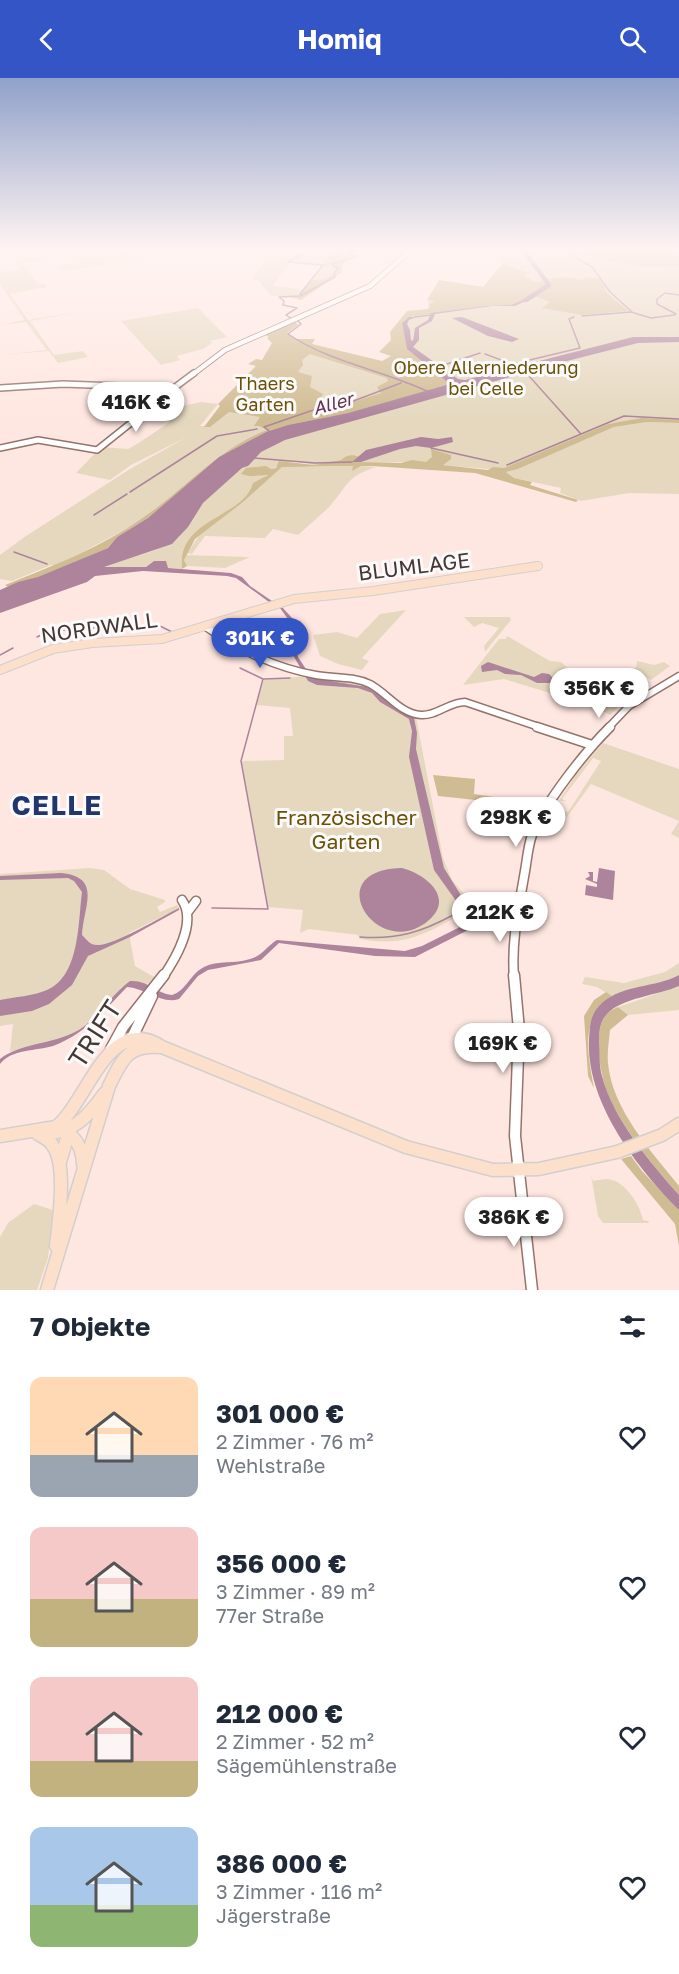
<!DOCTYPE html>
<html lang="de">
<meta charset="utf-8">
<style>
:root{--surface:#fff;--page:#f2f2f3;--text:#1f2937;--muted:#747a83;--accent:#3355c5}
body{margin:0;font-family:"Golos Text",sans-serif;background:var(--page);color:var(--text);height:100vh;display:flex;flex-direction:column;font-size:22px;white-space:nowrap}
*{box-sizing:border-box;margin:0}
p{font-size:20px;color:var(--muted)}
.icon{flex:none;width:33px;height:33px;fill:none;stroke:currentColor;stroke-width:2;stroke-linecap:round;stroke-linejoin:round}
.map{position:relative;height:1212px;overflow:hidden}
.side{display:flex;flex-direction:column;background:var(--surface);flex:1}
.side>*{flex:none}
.price{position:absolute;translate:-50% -51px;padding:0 14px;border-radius:21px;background:#fff;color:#222;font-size:20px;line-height:39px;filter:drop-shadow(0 2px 3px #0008)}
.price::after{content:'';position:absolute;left:50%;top:36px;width:18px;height:14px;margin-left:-9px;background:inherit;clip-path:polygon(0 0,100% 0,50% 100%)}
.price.on{background:var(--accent);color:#fff}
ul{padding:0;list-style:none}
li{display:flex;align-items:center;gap:18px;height:150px;padding:0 30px}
li span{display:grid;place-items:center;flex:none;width:168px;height:120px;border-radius:12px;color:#555}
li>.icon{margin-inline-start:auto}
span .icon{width:72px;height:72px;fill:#fffc;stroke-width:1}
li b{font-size:26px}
h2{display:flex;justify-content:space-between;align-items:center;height:72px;padding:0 30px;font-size:26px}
header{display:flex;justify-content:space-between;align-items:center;height:78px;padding:0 30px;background:var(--accent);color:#fff;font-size:27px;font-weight:700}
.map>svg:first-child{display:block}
.green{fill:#e5d8bf}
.forest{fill:#d0bc92;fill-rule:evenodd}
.water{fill:#ad849c}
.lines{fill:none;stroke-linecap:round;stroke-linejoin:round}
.stream{stroke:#ad849c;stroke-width:1.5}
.river{stroke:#ad849c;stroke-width:4.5}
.tertiary-far3-casing{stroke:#95736a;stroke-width:8}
.tertiary-far2-casing{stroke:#95736a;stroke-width:9}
.tertiary-far1-casing{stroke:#95736a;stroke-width:11}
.tertiary-casing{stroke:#95736a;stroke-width:13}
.secondary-far1-casing{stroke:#95736a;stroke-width:6}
.secondary-casing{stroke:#95736a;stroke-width:8}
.primary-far1-casing{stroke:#d3cfce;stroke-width:10}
.primary-casing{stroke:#d3cfce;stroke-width:15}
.tertiary-far3{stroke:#fff;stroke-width:5}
.tertiary-far2{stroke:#fff;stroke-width:6}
.tertiary-far1{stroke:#fff;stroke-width:8}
.tertiary{stroke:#fff;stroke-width:10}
.secondary-far1{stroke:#fff;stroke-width:4.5}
.secondary{stroke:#fff;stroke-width:5}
.primary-far1{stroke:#fce0cb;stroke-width:8}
.primary{stroke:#fce0cb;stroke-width:12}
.labels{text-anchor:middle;stroke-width:6;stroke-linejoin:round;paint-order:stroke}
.far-park-label{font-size:18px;fill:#6c5005;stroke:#fafafa}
.far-water-label{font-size:18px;font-style:italic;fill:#652f51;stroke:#fafafa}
.street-label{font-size:21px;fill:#473734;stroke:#fafafa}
.park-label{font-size:21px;fill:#6c5005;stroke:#fafafa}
.near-street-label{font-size:26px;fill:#473734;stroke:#fafafa}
.district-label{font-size:27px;font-weight:bold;letter-spacing:1.5px;fill:#22356d;stroke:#fafafa}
</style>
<header><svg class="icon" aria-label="back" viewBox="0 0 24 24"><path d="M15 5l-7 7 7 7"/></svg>Homiq<svg class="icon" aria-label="search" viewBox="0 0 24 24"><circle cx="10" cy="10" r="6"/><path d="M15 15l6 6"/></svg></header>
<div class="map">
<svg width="679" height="1212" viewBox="0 0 679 1212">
<rect width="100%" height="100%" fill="#ffe7e1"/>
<path class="green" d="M 66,172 L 114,172 L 118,176 L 137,172 L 146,181 L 116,185 L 112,182 L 103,183 L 106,187 L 60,193 L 55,188 L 76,185 Z
M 301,172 L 332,172 L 322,187 L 330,187 L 337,191 L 326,202 L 311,202 L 321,188 L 289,185 L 273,208 L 302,211 L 297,218 L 271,218 L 259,203 L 252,201 L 265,184 L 292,178 Z
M 487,172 L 679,172 L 679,343 L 611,345 L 501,392 L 403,384 L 314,387 L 291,383 L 271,391 L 262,402 L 254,405 C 244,440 176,440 182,491 L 168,490 L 154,483 L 146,489 L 103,489 C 124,480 166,473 180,458 L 135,446 L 55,489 L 51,487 L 12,503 L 0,501 L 0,477 L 23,460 L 130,391 L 187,359 L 131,387 L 110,402 L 76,395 L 101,369 L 128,371 L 137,366 L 167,346 L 183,328 L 201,324 L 218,326 L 200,348 L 205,348 L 220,328 L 298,293 L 301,282 L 310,275 L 382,283 L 391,280 L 391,265 L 407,234 L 428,231 L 428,223 L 440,202 L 484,209 L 504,184 Z
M 45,178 L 47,181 L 23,185 L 38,206 L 45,206 L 47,209 L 10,216 L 28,242 L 90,232 L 30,243 L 54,277 L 83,273 L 88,279 L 58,285 L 49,273 L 0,277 L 47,272 L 26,244 L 0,247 L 25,242 L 0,207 L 0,194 L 19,191 L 14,183 Z
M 198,230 L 227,259 L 210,263 L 212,265 L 203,271 L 177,278 L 180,282 L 161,287 L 121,243 Z
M 647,344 L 679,345 L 679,416 L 629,415 L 581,423 L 560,415 L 561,410 L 514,400 L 506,394 L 518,391 L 614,349 Z
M 289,387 L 316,389 L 353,388 L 353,392 L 361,388 L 376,389 C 347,398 348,407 330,428 C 320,438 308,448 298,457 L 273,451 L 265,460 L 205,458 L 192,476 L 187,475 L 199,458 L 242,425 L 282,389 Z
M 186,477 L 250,479 L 225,490 L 187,488 L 184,482 Z
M 406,532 L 362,580 L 369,583 L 362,592 L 338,586 L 320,578 L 313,557 L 337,554 L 357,560 L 380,536 Z
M 464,539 L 510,539 L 511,542 L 485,574 L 484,568 L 499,550 L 482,545 L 474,549 Z
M 507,558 L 550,583 L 561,584 L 589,609 L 597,611 L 618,629 L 610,637 L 573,619 L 553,612 L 550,615 L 504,601 L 463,607 L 499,561 L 506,561 Z
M 637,583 L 654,587 L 664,584 L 670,588 L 651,602 L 640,595 L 630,594 L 632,590 L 636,590 Z
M 308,598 L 359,603 L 377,612 L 416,639 L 443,780 L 452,802 L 476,830 C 432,849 413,871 360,861 L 358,857 L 309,851 L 300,855 L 303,832 L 268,829 L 241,683 L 284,682 L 284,658 L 293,658 L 290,630 L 256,627 L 264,602 Z
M 603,665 L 679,691 L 679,760 L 671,756 L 679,743 L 591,706 L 567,739 L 564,738 L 564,733 L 568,734 L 601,683 L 593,680 L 562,721 L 566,723 L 559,723 L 575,698 Z
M 90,790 L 104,792 L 130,811 L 165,822 L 165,824 L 157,829 L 160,834 L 177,827 L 179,830 L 129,855 L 135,888 L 154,899 L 149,906 L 130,903 C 112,916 98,940 82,950 C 62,964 34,968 10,974 L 13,946 L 0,948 L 0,796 Z
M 679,885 L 679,897 C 658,908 633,908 612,918 L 597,909 L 582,906 L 585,899 L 624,905 L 665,894 Z
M 679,908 L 679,932 L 628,937 L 618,929 Z
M 591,1097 L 593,1103 C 598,1102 603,1101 607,1101 C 625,1102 640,1127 643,1142 L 649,1143 L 648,1145 L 603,1145 L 598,1138 Z
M 34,1126 L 53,1132 L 48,1180 L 37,1212 L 0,1212 L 0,1159 L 8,1145 Z"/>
<path class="forest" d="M 332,172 L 369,172 L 351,175 L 360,178 L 348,181 L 343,186 L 342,194 L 301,222 L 286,218 L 297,218 L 311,202 C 323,202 330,202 336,191 L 330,187 L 322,188 Z
M 561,172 L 664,172 L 679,179 L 679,189 L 630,187 Z
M 504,184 L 515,191 L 529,195 L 524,197 L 534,204 L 562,199 L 583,202 L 585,199 L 601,201 L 607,215 L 628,233 L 582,237 L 542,230 L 550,224 L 533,217 L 511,227 L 486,228 L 409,239 L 402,245 L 407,271 L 451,305 L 447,308 L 348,335 L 288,347 L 266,354 L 219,379 L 148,440 L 117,459 L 108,470 L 38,500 L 8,509 L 5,507 C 53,488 102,469 144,439 C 186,410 218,371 267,352 L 259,348 L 254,348 L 260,339 L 229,334 L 210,349 L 204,349 L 220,328 L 218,326 L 256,288 L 248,286 L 256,281 L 262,282 L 272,265 L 267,260 L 269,259 L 264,256 L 295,243 L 298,247 L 287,255 L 295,261 L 315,261 L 312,266 L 382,283 L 391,278 L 379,274 L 391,262 L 390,254 L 407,233 L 429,231 L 430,226 L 435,223 L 427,222 L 439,202 L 483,209 ZM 310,276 L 387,300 L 388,303 L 377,309 L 381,315 L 331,331 L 321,321 L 323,316 L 310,309 L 312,298 L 298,294 L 303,287 L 302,282 Z
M 642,340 L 679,342 L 679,345 L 647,344 L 614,349 L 518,391 L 506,394 L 514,400 L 532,404 L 530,407 L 578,422 L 576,424 L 475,395 L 372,388 L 361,388 L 352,393 L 353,388 L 282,389 L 242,425 L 195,461 L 184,482 L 187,488 L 182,491 C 176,440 244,440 253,405 L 268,397 L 249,398 L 241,396 L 246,390 L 266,388 L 271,391 L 276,390 L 279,383 L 314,387 L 341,382 C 346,377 353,376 359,379 L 353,384 L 401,385 L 412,382 L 426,384 L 432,379 L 431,371 L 451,377 L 451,381 L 443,387 L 488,392 L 493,389 L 504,390 L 608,346 Z
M 433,697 L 475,701 L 474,716 L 494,719 L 521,728 L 509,737 L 485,723 L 438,718 Z
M 606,914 L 612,918 C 579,940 588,977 594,1010 L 588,998 L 584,938 L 594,922 Z
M 618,929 L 628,937 L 610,952 C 609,963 607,974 608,985 C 612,1031 651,1073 679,1108 L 679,1117 C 652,1086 609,1036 602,996 C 599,985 599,974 599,963 C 599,948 602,935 618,929 Z
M 631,1078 L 642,1093 L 679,1132 L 679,1168 L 675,1146 L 621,1081 Z"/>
<path class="water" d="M 533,217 L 537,218 L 515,228 L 492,228 L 435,236 L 432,243 L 419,250 L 419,262 L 413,269 L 458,301 L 465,302 L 633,259 L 679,259 L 679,264 L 638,265 L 567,283 L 285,362 L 261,374 L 248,388 L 242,390 L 203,425 L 188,449 L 172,466 L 104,489 L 146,489 L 154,483 L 166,483 L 168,490 L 231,495 L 242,499 L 250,508 L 272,523 L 269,524 L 236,500 L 227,498 L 143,493 L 95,498 L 87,504 L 0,535 L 0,512 L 18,504 L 38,499 L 108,470 L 117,459 L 148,440 L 219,379 L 266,354 L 288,347 L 348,335 L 450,306 L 407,271 L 402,245 L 409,239 L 416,239 L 409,242 L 407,246 L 410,252 L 411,262 L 413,263 L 415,250 L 428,242 L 431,235 L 486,228 L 511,227 Z
M 462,239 L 519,261 L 512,264 L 488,258 L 452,240 Z
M 421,359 L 438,361 L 452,359 L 453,364 L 431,370 L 416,368 L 400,371 L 361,384 L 352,384 L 366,372 Z
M 282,529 L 292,540 L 292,557 L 298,579 L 312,600 L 367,609 L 414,640 L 417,655 L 416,671 L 444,790 L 475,840 L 470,851 L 415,879 L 375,878 L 279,865 L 261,882 L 208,892 L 198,898 L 179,921 C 162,927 145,910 127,909 C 104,933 85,956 53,968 C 37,973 11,971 0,986 L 0,981 C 23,963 59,967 83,949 C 101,936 112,916 130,903 C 149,902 155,915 172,917 C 186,913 190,896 204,889 C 218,882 235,886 250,881 C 262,878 267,868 277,862 L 405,873 L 422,868 L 468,845 L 469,841 L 434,792 L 409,679 L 412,653 L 409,641 L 380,624 L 372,615 L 358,610 L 317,607 L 308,603 L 290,572 L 286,559 L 288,541 L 280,530 Z
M 488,584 L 534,599 L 542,595 L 549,596 L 554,601 L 550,605 L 537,605 L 521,597 L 505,596 L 497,592 L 482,594 L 481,588 Z
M 402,790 C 425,796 455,819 429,842 C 379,886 316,792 402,790 Z
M 599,790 L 615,793 L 613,822 L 585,817 L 586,807 L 597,809 L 597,806 L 585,801 L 590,798 L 588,794 L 593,794 L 593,803 L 597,804 Z
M 61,795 C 103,799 83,829 82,857 C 87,862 90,867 97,867 C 111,869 163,838 179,830 L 179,832 L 130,859 L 88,878 L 72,907 L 49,926 L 32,933 L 0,938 L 0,922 C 15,919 33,918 47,912 C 80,898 78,844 82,814 L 74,803 L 68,800 L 0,802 L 0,798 Z
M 679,897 L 679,908 C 659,917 621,920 607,936 C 599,944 599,956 599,966 C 600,977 599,988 602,998 C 613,1041 650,1084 679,1117 L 679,1132 C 637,1090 586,1024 589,962 C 590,947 590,936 602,925 C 623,906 655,910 679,897 Z"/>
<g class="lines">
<path class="stream" d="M 562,172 L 576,176 L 576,180 L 592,189 L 610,214 L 632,234
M 300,216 L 323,187 L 288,184 L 310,172
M 582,238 L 631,234 L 651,240 L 674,237 L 676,236 L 657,226 L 657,221 L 665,215 L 679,217
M 415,239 L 431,237
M 292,241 L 286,237 L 297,230 L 283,227 L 284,223 L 279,219 L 300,218 L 335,199 L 334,195 L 339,191 L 331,186 L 356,179 L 349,176 L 355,172
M 297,242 L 301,246 L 288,256 C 331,285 383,292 429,314
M 485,276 L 512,286
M 517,285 L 580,270 L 569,241 L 574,239
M 441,288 L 480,275
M 529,298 L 580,355
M 269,353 L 264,349 L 322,329 L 335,330 L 401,305
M 431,370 L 498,385
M 254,380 L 315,385 L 352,384
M 507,387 L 624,338 L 679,341
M 130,414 L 217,358 L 257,351
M 94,437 L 127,416
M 14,474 L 47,486
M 156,546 L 172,554
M 37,559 L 49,553 L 135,547
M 0,577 L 13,570
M 264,601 L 290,600
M 212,830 L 268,831 L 241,683 L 263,601 L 240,590
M 360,859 C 396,862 422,854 453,837"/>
<path class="river" d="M 523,172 L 549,207 L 526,222"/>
<defs>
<path id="tertiary-far3" d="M 0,370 L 38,362 L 97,372 L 171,313 L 171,310"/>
<path id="tertiary-far2" d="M 206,549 C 237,572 277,590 316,597 C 334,600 353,598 370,606 C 387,615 401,636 421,637 C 437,638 449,624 465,624 L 542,650
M 608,650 L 629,628 L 679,598"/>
<path id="tertiary-far1" d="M 537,649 L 592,667
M 187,835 L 196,823
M 163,899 C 176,880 197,844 182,822
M 514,899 C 511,864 519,828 525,793 C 527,782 528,768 532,757 C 545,724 585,674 610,649"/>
<path id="tertiary" d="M 514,897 L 519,952 L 515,1058 L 532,1212
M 130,964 L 152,918
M 111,971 L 123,949 L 164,897"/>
<path id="secondary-far1" d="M 192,297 L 225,272 L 370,208 L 411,172"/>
<path id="secondary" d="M 0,310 L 63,306 L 174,310 L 194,295"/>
<path id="primary-far1" d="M 0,592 L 53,571 L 92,565 L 162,561 L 294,521 L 373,513 L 538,488"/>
<path id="primary" d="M 56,1049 C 89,1022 108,934 162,969 L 406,1069 L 493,1092 L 539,1091 L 617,1074 L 662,1057 L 679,1046
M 38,1056 C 43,1059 50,1062 53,1068 C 67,1087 59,1144 56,1168
M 41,1056 C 72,1056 87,1040 104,1016
M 0,1058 L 56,1049 C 74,1055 82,1067 83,1086
M 60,1084 L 70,1050
M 47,1212 L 109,1008 C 122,982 127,967 159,969"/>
</defs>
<use href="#tertiary-far3" class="tertiary-far3-casing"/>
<use href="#tertiary-far2" class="tertiary-far2-casing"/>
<use href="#tertiary-far1" class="tertiary-far1-casing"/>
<use href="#tertiary" class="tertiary-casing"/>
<use href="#secondary-far1" class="secondary-far1-casing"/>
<use href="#secondary" class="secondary-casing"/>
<use href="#primary-far1" class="primary-far1-casing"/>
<use href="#primary" class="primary-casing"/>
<use href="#tertiary-far3" class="tertiary-far3"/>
<use href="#tertiary-far2" class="tertiary-far2"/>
<use href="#tertiary-far1" class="tertiary-far1"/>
<use href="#tertiary" class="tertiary"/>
<use href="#secondary-far1" class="secondary-far1"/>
<use href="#secondary" class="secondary"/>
<use href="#primary-far1" class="primary-far1"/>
<use href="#primary" class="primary"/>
</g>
<linearGradient id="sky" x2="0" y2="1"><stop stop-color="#90a1ca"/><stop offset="0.5" stop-color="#fff4f2"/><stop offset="1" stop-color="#fff4f2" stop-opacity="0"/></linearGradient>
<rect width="679" height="342" fill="url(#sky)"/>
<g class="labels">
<g class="far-park-label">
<text x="486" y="296">Obere Allerniederung<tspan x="486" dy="21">bei Celle</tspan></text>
<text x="265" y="312">Thaers<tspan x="265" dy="21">Garten</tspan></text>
</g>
<g class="far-water-label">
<text transform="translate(333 326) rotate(-15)" y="6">Aller</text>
</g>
<g class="street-label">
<text transform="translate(414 489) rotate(-7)" y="7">BLUMLAGE</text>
<text transform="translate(99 550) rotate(-8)" y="7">NORDWALL</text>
</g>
<g class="park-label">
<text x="346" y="747">Französischer<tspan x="346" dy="24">Garten</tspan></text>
</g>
<g class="near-street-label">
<text transform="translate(95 956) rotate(-57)" y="9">TRIFT</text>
</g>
<g class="district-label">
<text x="57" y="737">CELLE</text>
</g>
</g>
</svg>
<b class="price" style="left:136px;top:355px">416K €</b>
<b class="price on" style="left:260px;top:591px">301K €</b>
<b class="price" style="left:599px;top:641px">356K €</b>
<b class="price" style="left:516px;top:770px">298K €</b>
<b class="price" style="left:500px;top:865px">212K €</b>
<b class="price" style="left:503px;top:996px">169K €</b>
<b class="price" style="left:514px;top:1170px">386K €</b>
</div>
<section class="side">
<h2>7 Objekte<svg class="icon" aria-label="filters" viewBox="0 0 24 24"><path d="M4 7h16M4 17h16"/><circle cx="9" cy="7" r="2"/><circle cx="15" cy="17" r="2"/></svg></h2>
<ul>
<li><span style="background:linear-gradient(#ffd9b3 65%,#9aa5b1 0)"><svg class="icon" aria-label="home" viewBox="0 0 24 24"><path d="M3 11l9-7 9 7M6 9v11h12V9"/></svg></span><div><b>301 000 €</b><p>2 Zimmer · 76 m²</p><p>Wehlstraße</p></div><svg class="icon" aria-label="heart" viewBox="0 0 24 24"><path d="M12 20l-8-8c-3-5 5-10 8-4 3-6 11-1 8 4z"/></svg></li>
<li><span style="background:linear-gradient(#f6c9c9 60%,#c2b280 0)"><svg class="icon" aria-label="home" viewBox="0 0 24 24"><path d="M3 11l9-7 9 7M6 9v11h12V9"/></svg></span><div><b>356 000 €</b><p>3 Zimmer · 89 m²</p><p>77er Straße</p></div><svg class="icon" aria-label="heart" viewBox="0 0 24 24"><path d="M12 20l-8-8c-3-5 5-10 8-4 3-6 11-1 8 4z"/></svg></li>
<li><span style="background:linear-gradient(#f6c9c9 70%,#c2b280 0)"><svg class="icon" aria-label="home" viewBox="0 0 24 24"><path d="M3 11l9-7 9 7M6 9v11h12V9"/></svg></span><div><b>212 000 €</b><p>2 Zimmer · 52 m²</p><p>Sägemühlenstraße</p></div><svg class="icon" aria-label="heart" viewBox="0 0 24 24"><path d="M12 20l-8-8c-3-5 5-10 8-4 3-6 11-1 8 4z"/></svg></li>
<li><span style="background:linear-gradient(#a9c7e8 65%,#8fb573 0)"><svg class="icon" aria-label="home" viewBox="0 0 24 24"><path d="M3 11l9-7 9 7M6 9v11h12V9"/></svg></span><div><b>386 000 €</b><p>3 Zimmer · 116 m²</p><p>Jägerstraße</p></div><svg class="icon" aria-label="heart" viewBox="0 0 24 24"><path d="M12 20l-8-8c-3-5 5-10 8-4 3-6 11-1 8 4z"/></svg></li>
</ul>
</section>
